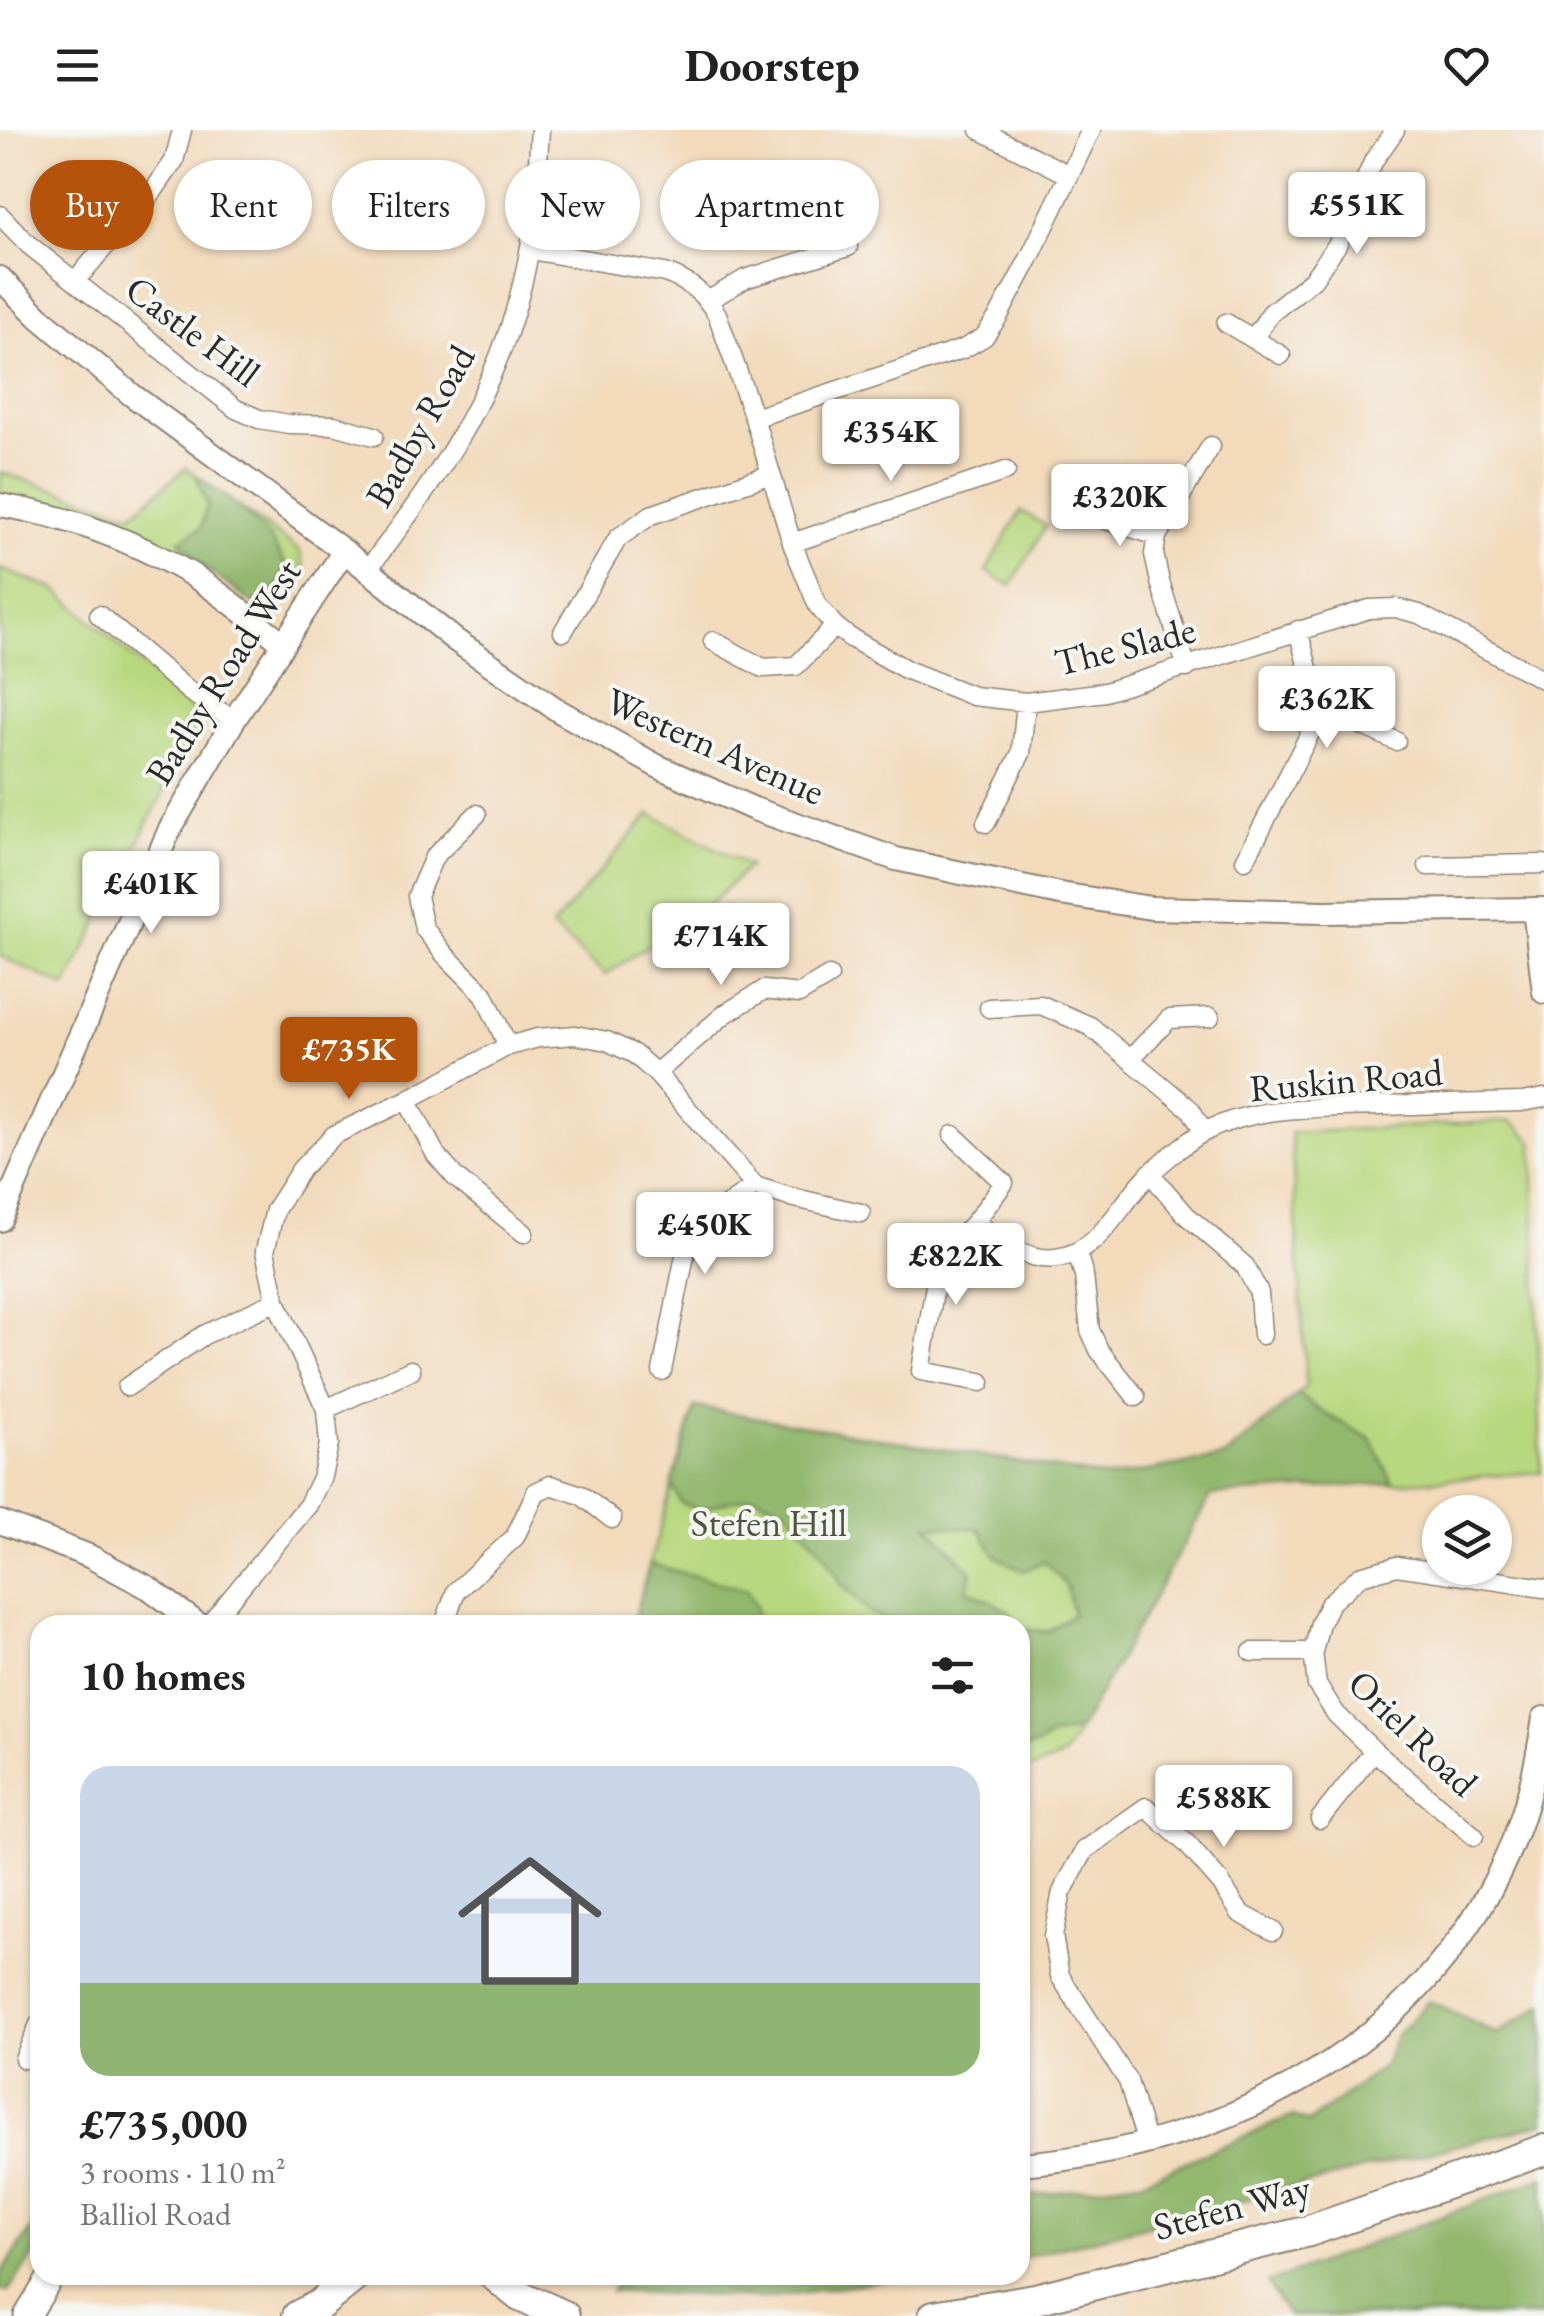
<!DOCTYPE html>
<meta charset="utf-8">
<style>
:root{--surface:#fff;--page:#f6f6f6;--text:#222;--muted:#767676;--accent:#b45309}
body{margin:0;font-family:"EB Garamond",serif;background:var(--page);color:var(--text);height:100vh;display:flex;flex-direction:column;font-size:38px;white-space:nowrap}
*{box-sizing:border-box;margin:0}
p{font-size:32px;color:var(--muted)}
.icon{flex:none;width:55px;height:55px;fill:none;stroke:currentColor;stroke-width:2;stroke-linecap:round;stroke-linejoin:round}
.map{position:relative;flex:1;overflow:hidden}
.details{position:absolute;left:30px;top:1485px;width:1000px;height:670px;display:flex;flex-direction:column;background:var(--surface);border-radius:30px;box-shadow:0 2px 8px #0004}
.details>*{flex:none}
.hud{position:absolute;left:30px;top:30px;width:1000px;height:90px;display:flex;gap:20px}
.fabs{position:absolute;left:1422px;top:1365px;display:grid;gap:20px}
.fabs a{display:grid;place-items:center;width:90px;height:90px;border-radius:50%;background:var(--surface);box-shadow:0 2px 8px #0004;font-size:50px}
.price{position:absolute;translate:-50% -85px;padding:0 22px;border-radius:10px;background:#fff;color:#222;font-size:32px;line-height:65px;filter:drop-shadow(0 2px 5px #0008)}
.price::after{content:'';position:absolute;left:50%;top:60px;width:30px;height:22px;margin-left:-15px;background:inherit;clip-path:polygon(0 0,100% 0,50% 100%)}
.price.active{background:var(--accent);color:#fff}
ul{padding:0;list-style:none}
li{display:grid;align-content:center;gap:20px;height:530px;padding:0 50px}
li span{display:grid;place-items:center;height:310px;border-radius:30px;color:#555}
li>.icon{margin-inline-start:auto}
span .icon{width:180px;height:180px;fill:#fffc;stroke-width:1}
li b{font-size:42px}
h2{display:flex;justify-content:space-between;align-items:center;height:120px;padding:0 50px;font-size:42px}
.chip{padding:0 35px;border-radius:45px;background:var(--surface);box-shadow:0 2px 8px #0004;font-size:35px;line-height:90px}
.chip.active{background:var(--accent);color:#fff}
header{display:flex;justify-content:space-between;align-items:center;height:130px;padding:0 50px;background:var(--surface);font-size:45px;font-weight:700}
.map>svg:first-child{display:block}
.green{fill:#b8d87f;stroke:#728255;stroke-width:2.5}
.forest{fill:#92b86e;stroke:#5e724c;stroke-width:2.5}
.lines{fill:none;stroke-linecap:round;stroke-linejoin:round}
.street-casing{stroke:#8e8273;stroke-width:21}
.secondary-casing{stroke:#8e8273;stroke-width:26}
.primary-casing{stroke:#8e8273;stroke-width:29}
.highway-casing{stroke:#8e8273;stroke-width:34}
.street{stroke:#fff;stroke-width:18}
.secondary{stroke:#fff;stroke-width:22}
.primary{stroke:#fff;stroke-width:25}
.highway{stroke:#fff;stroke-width:30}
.labels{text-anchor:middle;stroke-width:8;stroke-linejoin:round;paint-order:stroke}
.street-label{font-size:38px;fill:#2b2b2b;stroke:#f6f6f2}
.park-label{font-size:38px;fill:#4e5640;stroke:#f6f6f2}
</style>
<header><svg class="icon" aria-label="menu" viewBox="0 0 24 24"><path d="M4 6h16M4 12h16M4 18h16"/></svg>Doorstep<svg class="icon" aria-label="heart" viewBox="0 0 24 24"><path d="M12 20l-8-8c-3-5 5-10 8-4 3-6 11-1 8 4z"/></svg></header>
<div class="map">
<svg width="1544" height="2186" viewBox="0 0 1544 2186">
<rect width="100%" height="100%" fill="#f6f6f2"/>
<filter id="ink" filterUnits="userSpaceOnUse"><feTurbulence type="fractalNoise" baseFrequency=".01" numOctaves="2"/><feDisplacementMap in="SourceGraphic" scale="20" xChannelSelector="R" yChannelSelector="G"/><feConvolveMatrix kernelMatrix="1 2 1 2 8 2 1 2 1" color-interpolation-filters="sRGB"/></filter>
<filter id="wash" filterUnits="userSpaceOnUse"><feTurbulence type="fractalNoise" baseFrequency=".0048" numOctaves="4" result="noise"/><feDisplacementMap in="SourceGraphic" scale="40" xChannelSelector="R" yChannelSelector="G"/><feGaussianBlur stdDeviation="2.25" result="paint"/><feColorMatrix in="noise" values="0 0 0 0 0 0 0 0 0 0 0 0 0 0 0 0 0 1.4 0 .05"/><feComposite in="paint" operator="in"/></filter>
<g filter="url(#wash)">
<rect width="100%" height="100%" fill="#f2dabb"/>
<path class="green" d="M 186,338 L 300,421 L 305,443 L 278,477 L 254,474 L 205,438 L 126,400 L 0,366 L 0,342 L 132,384 Z
M 1021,381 L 1046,396 L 1011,456 L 986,441 Z
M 0,439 L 55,459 L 201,587 L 66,857 L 0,826 Z
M 650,684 L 749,736 L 712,772 L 605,845 L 552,797 Z
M 1512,991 L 1533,1011 L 1541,1342 L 1393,1353 L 1371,1309 L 1320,1281 L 1298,1264 L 1306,1257 L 1291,1003 Z
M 695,1277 L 1109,1348 L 1226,1327 L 1211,1365 L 1064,1626 L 1020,1644 L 1020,1495 L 632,1495 Z"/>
<path class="forest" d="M 196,345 L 234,373 L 267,404 L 287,436 L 273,467 L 254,474 L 205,438 L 180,410 L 201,398 L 207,375 Z
M 1298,1264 L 1320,1281 L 1371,1309 L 1393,1353 L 1211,1365 L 1079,1600 L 1053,1606 L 1036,1616 L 1020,1620 L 1020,1498 L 1047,1502 L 1073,1484 L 1066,1455 L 1044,1431 L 1024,1441 L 997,1427 L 979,1399 L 928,1395 L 972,1442 L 967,1459 L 1008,1480 L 1016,1495 L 892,1495 L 892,1493 L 872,1485 L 842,1455 L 826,1426 L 787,1379 L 755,1366 L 728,1371 L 700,1380 L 681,1373 L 672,1355 L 695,1277 L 1109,1348 L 1225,1327 Z
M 650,1434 L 747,1460 L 755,1476 L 759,1495 L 632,1495 Z
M 1429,1871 L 1497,1904 L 1544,1874 L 1544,1993 L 1020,2128 L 1020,2067 L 1141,2051 L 1293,1986 L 1309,1992 L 1383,1937 L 1397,1905 Z
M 1544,2047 L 1544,2186 L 1288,2186 L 1267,2153 Z
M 40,2086 L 40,2116 L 8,2161 L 0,2161 L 0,2146 Z
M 625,2145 L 916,2145 L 765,2168 L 611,2161 Z"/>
</g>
<g filter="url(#ink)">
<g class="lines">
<defs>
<path id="street" d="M 980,0 L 1069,45
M 0,85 L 29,115 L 236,279 L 259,289 L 289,294 L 334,295 L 374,306
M 530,120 L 665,143 C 688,151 704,163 717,184 L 754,288 L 792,413 L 818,476 L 835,496 L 849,507 L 907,540 L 973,566 L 1026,572 L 1105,562 L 1369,479 L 1396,478 L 1419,484 L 1544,550
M 75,151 L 154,60 L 174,31 L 182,0
M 709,170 L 745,149 L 848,117
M 1226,193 L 1281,225
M 1253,209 L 1271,183 L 1313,149 L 1337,115 L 1374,30 L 1395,0
M 754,288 L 963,219 L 984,207 L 998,187 L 1029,129 L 1091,0
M 1096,387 L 1157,406
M 792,413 L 1006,341
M 367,440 C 444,342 507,247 529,122 C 537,83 537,40 540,0
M 99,485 L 190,562 L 234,590
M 563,502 L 618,408 L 651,385 L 771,344
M 713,511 L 763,538 L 796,536 L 835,496
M 1187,538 L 1160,452 L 1154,424 L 1157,406 L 1211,316
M 1320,584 L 1342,586 L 1396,611
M 477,684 L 434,727 L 417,766 L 424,798 L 445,825 L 484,864 L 508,916
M 986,693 L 1021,623 L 1026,572
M 1245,730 L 1320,584 L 1298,500
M 1428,736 L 1544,734
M 989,878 L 1041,875 L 1090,896 L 1191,980 L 1204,1002
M 1131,928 L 1169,889 L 1210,887
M 656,943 L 725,884 L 764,860 L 799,864 L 829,846
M 407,970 L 436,1025 L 456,1048 L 524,1103
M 953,1005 L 1004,1053 L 975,1092 L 946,1123 L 936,1149 L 921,1241 L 981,1252
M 1150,1043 L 1186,1085 L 1245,1136 L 1259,1163 L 1262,1205
M 975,1092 C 998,1109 1025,1132 1056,1128 C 1101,1123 1120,1072 1150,1044 C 1162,1032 1190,1009 1204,1002 C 1257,975 1319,978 1377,976 C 1425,975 1473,973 1522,972 L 1544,968
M 1077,1123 L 1084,1146 L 1090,1200 L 1099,1220 L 1136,1267
M 662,1241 L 688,1110 L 701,1093 L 755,1056
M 127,1257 L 204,1205 L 276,1171
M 326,1279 L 411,1240
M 209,1495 L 308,1375 L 322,1346 L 329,1314 L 326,1279 L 276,1171 L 265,1121 L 275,1080 L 301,1039 L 334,1005 L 407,970 L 508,916 L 538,908 L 575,905 L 607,911 L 634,924 L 656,943 L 755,1056 L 786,1066 L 861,1083
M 444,1495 L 456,1461 L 515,1407 L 536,1362 L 551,1355 L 581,1365 L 612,1389
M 1252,1522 L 1313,1522
M 1320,1689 L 1374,1621
M 1474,1706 L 1374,1621 L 1336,1584 L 1317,1555 L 1313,1522 L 1320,1493 L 1330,1473 L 1360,1446 L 1397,1436 L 1544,1458
M 24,1929 L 40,1892
M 1147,2014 L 1128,1951 L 1060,1846 L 1053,1806 L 1062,1762 L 1085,1720 L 1146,1677 L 1187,1714 L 1221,1753 L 1240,1783 L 1273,1801"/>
<path id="secondary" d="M 0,148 L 39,187 L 132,265 L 344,421 L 455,510 L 559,581 L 657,636 L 754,679 L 896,729 L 1060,764 L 1151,778 L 1324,782 L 1544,779
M 0,375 C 67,386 130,409 189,443 C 222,463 252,490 283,513
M 1534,779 L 1544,862
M 0,1090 L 170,699 L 234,590 L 344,421
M 0,1392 L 89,1426 L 149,1458 L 199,1495
M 1020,2034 C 1229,2018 1436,1911 1515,1706 C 1530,1668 1538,1628 1544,1588"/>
<path id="primary" d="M 27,2186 L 52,2145"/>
<path id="highway" d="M 494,2145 L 520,2166 L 564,2186
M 298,2186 L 319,2175 L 356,2145
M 934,2186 L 1035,2169 L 1309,2101 L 1544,2020"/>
</defs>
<use href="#street" class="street-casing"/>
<use href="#secondary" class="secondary-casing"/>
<use href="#primary" class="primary-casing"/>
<use href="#highway" class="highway-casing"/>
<use href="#street" class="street"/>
<use href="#secondary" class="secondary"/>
<use href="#primary" class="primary"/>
<use href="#highway" class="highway"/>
</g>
</g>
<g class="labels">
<g class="street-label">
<text transform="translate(193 201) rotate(37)" y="13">Castle Hill</text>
<text transform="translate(420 296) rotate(-60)" y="13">Badby Road</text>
<text transform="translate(1125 516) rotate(-14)" y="13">The Slade</text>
<text transform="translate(223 542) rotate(-58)" y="13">Badby Road West</text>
<text transform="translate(715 616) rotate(24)" y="13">Western Avenue</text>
<text transform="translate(1346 950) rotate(-5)" y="13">Ruskin Road</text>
<text transform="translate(1413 1603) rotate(44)" y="13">Oriel Road</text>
<text transform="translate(1232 2077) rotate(-15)" y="13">Stefen Way</text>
</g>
<g class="park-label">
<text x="769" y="1406">Stefen Hill</text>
</g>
</g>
</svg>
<div class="fabs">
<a><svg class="icon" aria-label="layers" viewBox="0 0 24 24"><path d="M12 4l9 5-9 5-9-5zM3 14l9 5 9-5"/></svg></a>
</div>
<b class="price" style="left:1357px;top:127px">£551K</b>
<b class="price" style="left:891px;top:354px">£354K</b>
<b class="price" style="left:1120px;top:419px">£320K</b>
<b class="price" style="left:1327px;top:621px">£362K</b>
<b class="price" style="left:151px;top:806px">£401K</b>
<b class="price" style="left:721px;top:858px">£714K</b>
<b class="price active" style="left:349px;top:972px">£735K</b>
<b class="price" style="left:705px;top:1147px">£450K</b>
<b class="price" style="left:956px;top:1178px">£822K</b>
<b class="price" style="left:1224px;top:1720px">£588K</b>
<div class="hud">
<a class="chip active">Buy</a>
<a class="chip">Rent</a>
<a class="chip">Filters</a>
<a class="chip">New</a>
<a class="chip">Apartment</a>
</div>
<section class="details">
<h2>10 homes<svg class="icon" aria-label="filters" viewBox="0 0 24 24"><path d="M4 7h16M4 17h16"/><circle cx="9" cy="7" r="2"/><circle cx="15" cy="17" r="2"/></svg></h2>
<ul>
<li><span style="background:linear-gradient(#c9d6e8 70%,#8fb573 0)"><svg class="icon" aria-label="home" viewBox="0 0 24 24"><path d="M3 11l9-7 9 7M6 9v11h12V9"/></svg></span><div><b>£735,000</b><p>3 rooms · 110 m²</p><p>Balliol Road</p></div></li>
</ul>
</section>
</div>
